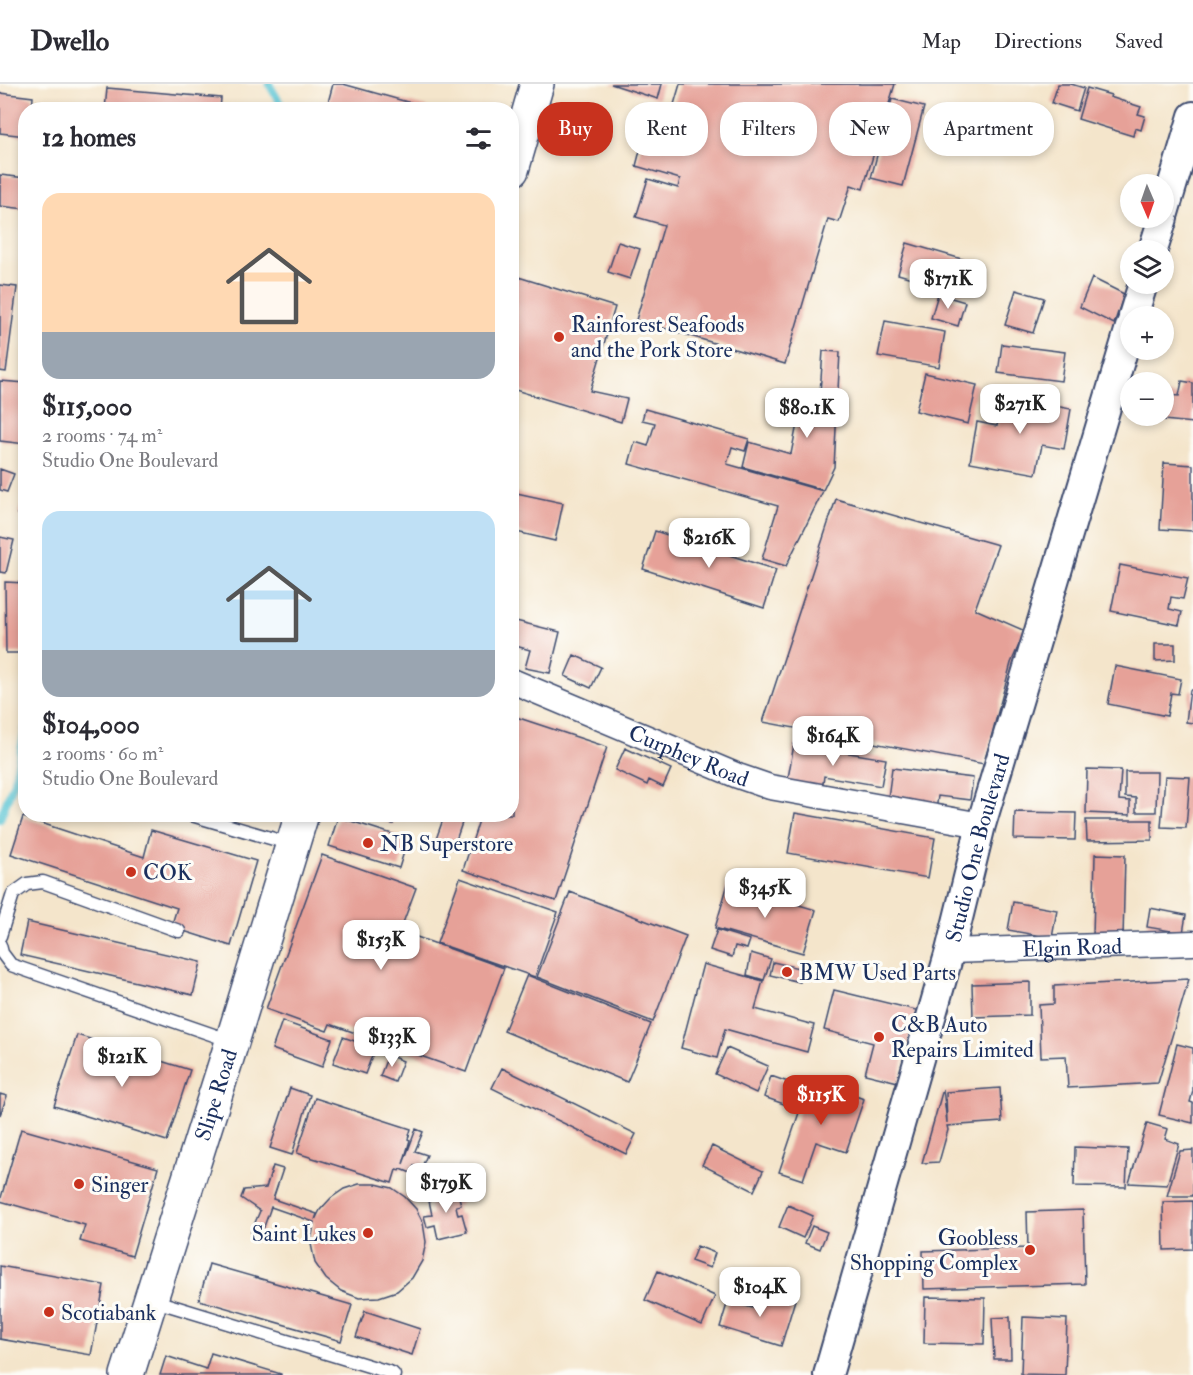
<!DOCTYPE html>
<meta charset="utf-8">
<style>
:root{--surface:#fff;--page:#f2f2f3;--text:#2b2b33;--muted:#7c7c81;--line:#e1e1e2;--accent:#c8321e}
body{margin:0;font-family:"IM FELL Double Pica",serif;background:var(--page);color:var(--text);height:100vh;display:flex;flex-direction:column;font-size:22px;white-space:nowrap}
*{box-sizing:border-box;margin:0}
p{font-size:20px;color:var(--muted)}
.icon{flex:none;width:33px;height:33px;fill:none;stroke:currentColor;stroke-width:2;stroke-linecap:round;stroke-linejoin:round}
.map{position:relative;flex:1;overflow:hidden}
.panel{position:absolute;left:18px;top:18px;width:501px;height:720px;display:flex;flex-direction:column;background:var(--surface);border-radius:24px;box-shadow:0 3px 9px #0003}
.panel>*{flex:none}
.guide{position:absolute;left:537px;top:18px;width:566px;height:54px;display:flex;gap:12px}
.needle{width:39px;rotate:178deg}
.buttons{position:absolute;left:1120px;top:90px;display:grid;gap:12px}
.buttons a{display:grid;place-items:center;width:54px;height:54px;border-radius:50%;background:var(--surface);box-shadow:0 3px 9px #0003;font-size:30px}
.price{position:absolute;translate:-50% -51px;padding:0 14px;border-radius:12px;background:#fff;color:#222;font-size:20px;line-height:39px;filter:drop-shadow(0 2px 3px #0008)}
.price::after{content:'';position:absolute;left:50%;top:36px;width:18px;height:14px;margin-left:-9px;background:inherit;clip-path:polygon(0 0,100% 0,50% 100%)}
.price.selected{background:var(--accent);color:#fff}
ul{padding:0;list-style:none}
li{display:grid;align-content:center;gap:12px;height:318px;padding:0 24px}
li span{display:grid;place-items:center;height:186px;border-radius:18px;color:#555}
li>.icon{margin-inline-start:auto}
span .icon{width:108px;height:108px;fill:#fffc;stroke-width:1}
li b{font-size:26px}
h2{display:flex;justify-content:space-between;align-items:center;height:72px;padding:0 24px;font-size:26px}
.tag{padding:0 21px;border-radius:24px;background:var(--surface);box-shadow:0 3px 9px #0003;font-size:21px;line-height:54px}
.tag.selected{background:var(--accent);color:#fff}
header{display:flex;align-items:center;gap:36px;box-sizing:border-box;height:84px;padding:0 30px;background:var(--surface);border-bottom:2px solid var(--line)}
header strong{font-size:28px}
nav{display:flex;gap:33px;margin-inline-start:auto;font-size:21px}
.map>svg:first-child{display:block}
.lines{fill:none;stroke-linecap:round;stroke-linejoin:round}
.stream{stroke:#5ac5d4;stroke-width:8}
.building{fill:#e6a198}
.service-casing{stroke:#3c4a6e;stroke-width:15}
.minor-casing{stroke:#3c4a6e;stroke-width:27}
.tertiary-casing{stroke:#3c4a6e;stroke-width:32}
.secondary-casing{stroke:#3c4a6e;stroke-width:36}
.service{stroke:#fff;stroke-width:12}
.minor{stroke:#fff;stroke-width:24}
.tertiary{stroke:#fff;stroke-width:28}
.secondary{stroke:#fff;stroke-width:33}
.poi-dot{fill:#c8321e;stroke:#fdfcf7;stroke-width:2}
.labels{text-anchor:middle;stroke-width:6;stroke-linejoin:round;paint-order:stroke}
.poi-label{font-size:22px;fill:#1b2f5e;stroke:#fdfcf7;text-anchor:start}
.street-label{font-size:22px;fill:#1b2f5e;stroke:#fdfcf7}
</style>
<header>
<strong>Dwello</strong>
<nav><a>Map</a><a>Directions</a><a>Saved</a></nav>
</header>
<div class="map">
<svg width="1193" height="1291" viewBox="0 0 1193 1291">
<rect width="100%" height="100%" fill="#fdfcf7"/>
<filter id="ink" filterUnits="userSpaceOnUse"><feTurbulence type="fractalNoise" baseFrequency=".0167" numOctaves="2"/><feDisplacementMap in="SourceGraphic" scale="12" xChannelSelector="R" yChannelSelector="G"/><feConvolveMatrix kernelMatrix="1 2 1 2 8 2 1 2 1" color-interpolation-filters="sRGB"/></filter>
<filter id="wash" filterUnits="userSpaceOnUse"><feTurbulence type="fractalNoise" baseFrequency=".008" numOctaves="4" result="noise"/><feDisplacementMap in="SourceGraphic" scale="24" xChannelSelector="R" yChannelSelector="G"/><feGaussianBlur stdDeviation="1.35" result="paint"/><feColorMatrix in="noise" values="0 0 0 0 0 0 0 0 0 0 0 0 0 0 0 0 0 1.4 0 .05"/><feComposite in="paint" operator="in"/></filter>
<g filter="url(#wash)">
<rect width="100%" height="100%" fill="#f4e5cb"/>
<g class="lines">
<path class="stream" d="M 269,0 L 284,26
M 0,735 L 14,698 L 26,643"/>
</g>
<g id="blocks">
<path class="building" d="M 333,0 L 343,0 L 436,26 L 326,26 Z
M 611,0 L 662,0 L 658,15 Z
M 680,0 L 895,0 L 863,105 L 851,101 L 839,138 L 828,135 L 785,280 L 636,236 L 664,141 L 636,133 L 648,95 L 678,104 L 680,95 L 636,82 L 642,59 L 661,65 Z
M 1058,0 L 1071,0 L 1084,4 L 1077,27 L 1052,19 Z
M 107,4 L 221,14 L 220,26 L 105,26 Z
M 1087,4 L 1111,11 L 1110,13 L 1141,23 L 1138,30 L 1145,32 L 1141,46 L 1135,44 L 1133,52 L 1078,35 Z
M 0,9 L 33,13 L 32,26 L 26,26 L 26,52 L 0,49 Z
M 892,15 L 924,23 L 903,102 L 871,94 Z
M 0,91 L 26,94 L 25,125 L 0,122 Z
M 618,158 L 640,165 L 630,195 L 608,188 Z
M 907,159 L 972,178 L 963,209 L 898,190 Z
M 512,191 L 615,223 L 590,307 L 627,315 L 621,338 L 512,305 Z
M 1092,194 L 1124,210 L 1114,240 L 1080,223 Z
M 0,201 L 17,203 L 6,288 L 0,287 Z
M 1016,206 L 1044,214 L 1033,249 L 1005,241 Z
M 938,210 L 965,218 L 958,242 L 931,234 Z
M 885,237 L 945,248 L 939,283 L 878,272 Z
M 1002,260 L 1065,268 L 1061,297 L 998,289 Z
M 823,267 L 840,268 L 834,383 L 823,406 L 743,383 L 749,358 L 791,370 L 798,335 L 818,337 Z
M 925,289 L 977,301 L 968,340 L 916,327 Z
M 0,297 L 26,299 L 26,360 L 0,357 Z
M 1182,297 L 1193,299 L 1193,339 L 1164,336 L 1167,311 L 1179,312 Z
M 1003,312 L 1071,325 L 1064,365 L 1042,361 L 1036,390 L 970,378 L 977,338 L 997,342 Z
M 645,325 L 749,355 L 745,367 L 732,363 L 727,380 L 823,407 L 786,482 L 762,475 L 778,422 L 629,380 L 635,358 L 648,362 L 655,339 L 642,336 Z
M 1164,379 L 1193,381 L 1193,447 L 1160,445 Z
M 0,385 L 14,390 L 7,408 L 0,406 Z
M 26,408 L 26,433 L 18,430 Z
M 512,408 L 563,419 L 555,457 L 512,447 Z
M 836,415 L 998,461 L 975,525 L 1025,547 L 1011,579 L 984,680 L 763,638 Z
M 655,447 L 776,486 L 764,524 L 643,485 Z
M 0,453 L 14,456 L 6,489 L 0,488 Z
M 1120,481 L 1188,494 L 1183,515 L 1171,513 L 1169,525 L 1182,528 L 1179,541 L 1111,527 Z
M 5,498 L 25,499 L 26,527 L 23,527 L 23,569 L 6,569 Z
M 512,536 L 560,548 L 550,589 L 525,584 L 530,566 L 512,561 Z
M 1155,560 L 1175,560 L 1175,576 L 1155,577 Z
M 574,571 L 601,583 L 591,604 L 565,592 Z
M 1115,582 L 1181,595 L 1178,610 L 1171,609 L 1167,632 L 1108,620 Z
M 1190,606 L 1193,606 L 1193,639 L 1186,638 Z
M 513,632 L 607,663 L 556,817 L 463,786 L 481,730 L 512,730 L 512,638 Z
M 794,660 L 886,675 L 881,702 L 824,692 L 822,706 L 787,700 Z
M 625,664 L 671,685 L 663,703 L 649,696 L 647,701 L 615,686 Z
M 892,684 L 973,694 L 970,716 L 938,712 L 936,727 L 887,721 Z
M 1087,685 L 1121,686 L 1119,716 L 1130,717 L 1130,731 L 1086,729 Z
M 1125,688 L 1157,688 L 1156,728 L 1136,728 L 1136,714 L 1125,713 Z
M 1165,692 L 1190,693 L 1186,744 L 1161,743 Z
M 1015,728 L 1076,729 L 1075,756 L 1014,755 Z
M 795,729 L 935,754 L 928,794 L 788,769 Z
M 360,730 L 395,730 L 393,740 Z
M 445,730 L 465,730 L 453,765 L 435,758 Z
M 23,733 L 144,773 L 151,746 L 256,777 L 231,862 L 171,843 L 177,824 L 11,770 Z
M 338,733 L 408,755 L 399,784 L 329,762 Z
M 1086,736 L 1152,736 L 1152,756 L 1087,757 Z
M 1095,770 L 1125,771 L 1123,854 L 1093,853 Z
M 322,771 L 416,804 L 400,847 L 504,884 L 466,988 L 330,940 L 327,947 L 266,925 Z
M 460,794 L 558,828 L 535,893 L 437,859 Z
M 728,800 L 816,826 L 803,869 L 715,844 Z
M 570,808 L 686,852 L 653,938 L 537,893 Z
M 1013,818 L 1057,826 L 1052,854 L 1008,846 Z
M 1150,824 L 1186,831 L 1183,849 L 1147,843 Z
M 27,838 L 201,878 L 193,911 L 20,871 Z
M 717,846 L 750,856 L 747,865 L 735,862 L 732,873 L 710,866 Z
M 751,869 L 771,875 L 764,896 L 747,891 Z
M 773,878 L 803,885 L 800,898 L 770,891 Z
M 703,880 L 763,897 L 755,925 L 814,941 L 807,968 L 725,945 L 717,974 L 681,964 Z
M 527,891 L 651,940 L 627,998 L 504,947 Z
M 1189,895 L 1158,999 L 1068,1004 L 1066,972 L 1041,973 L 1039,921 L 1054,920 L 1054,902 Z
M 1030,898 L 1030,931 L 973,933 L 972,900 Z
M 834,906 L 916,926 L 898,998 L 865,990 L 873,959 L 824,946 Z
M 282,937 L 332,955 L 322,983 L 272,965 Z
M 77,951 L 190,986 L 167,1057 L 54,1022 Z
M 343,953 L 375,964 L 365,990 L 333,979 Z
M 1177,960 L 1193,964 L 1193,1007 L 1190,1018 L 1193,1019 L 1193,1039 L 1159,1031 Z
M 727,964 L 768,982 L 756,1009 L 715,990 Z
M 388,971 L 403,977 L 395,998 L 380,992 Z
M 502,984 L 636,1050 L 626,1070 L 492,1004 Z
M 771,992 L 805,1004 L 798,1025 L 764,1013 Z
M 810,996 L 864,1015 L 846,1068 L 816,1058 L 803,1096 L 779,1088 Z
M 290,1004 L 310,1011 L 292,1071 L 270,1064 Z
M 1000,1004 L 1002,1038 L 947,1042 L 948,1046 L 939,1078 L 922,1079 L 943,1005 L 947,1039 L 946,1008 Z
M 0,1010 L 7,1012 L 0,1031 Z
M 315,1014 L 411,1045 L 408,1055 L 410,1056 L 403,1080 L 416,1045 L 423,1048 L 415,1067 L 427,1071 L 421,1085 L 414,1082 L 411,1089 L 401,1085 L 400,1087 L 396,1086 L 392,1099 L 297,1069 Z
M 1147,1039 L 1168,1045 L 1165,1055 L 1179,1060 L 1167,1101 L 1129,1099 Z
M 21,1045 L 158,1084 L 132,1172 L 80,1157 L 85,1141 L 0,1117 Z
M 712,1062 L 763,1087 L 754,1107 L 702,1081 Z
M 1075,1063 L 1128,1065 L 1126,1103 L 1074,1102 Z
M 1193,1066 L 1193,1112 L 1167,1112 L 1180,1067 Z
M 273,1082 L 283,1085 L 273,1115 L 317,1130 L 315,1136 L 320,1126 L 331,1114 L 344,1105 L 359,1100 L 376,1100 L 392,1104 L 405,1113 L 416,1125 L 423,1139 L 426,1158 L 422,1177 L 412,1194 L 397,1207 L 379,1213 L 359,1214 L 341,1207 L 326,1195 L 315,1179 L 311,1160 L 314,1138 L 271,1123 L 261,1151 L 251,1148 L 260,1127 L 241,1114 L 244,1106 L 266,1104 Z
M 457,1105 L 461,1121 L 456,1122 L 458,1131 L 462,1130 L 467,1148 L 438,1155 L 435,1141 L 427,1143 L 424,1132 L 432,1131 L 428,1112 Z
M 1193,1117 L 1193,1165 L 1164,1166 L 1163,1118 Z
M 788,1121 L 813,1132 L 803,1154 L 779,1143 Z
M 1083,1126 L 1085,1200 L 924,1205 L 923,1167 L 1028,1164 L 1027,1128 Z
M 812,1142 L 827,1148 L 820,1165 L 805,1159 Z
M 697,1162 L 715,1169 L 710,1184 L 691,1177 Z
M 209,1180 L 352,1221 L 341,1257 L 199,1216 Z
M 0,1182 L 104,1201 L 91,1271 L 0,1255 Z
M 658,1187 L 715,1212 L 702,1241 L 645,1216 Z
M 759,1205 L 795,1216 L 781,1262 L 720,1243 L 728,1217 L 753,1224 Z
M 925,1213 L 985,1214 L 984,1260 L 924,1259 Z
M 365,1227 L 420,1245 L 412,1271 L 356,1253 Z
M 1010,1233 L 1011,1275 L 994,1275 L 992,1234 Z
M 1023,1233 L 1067,1235 L 1065,1291 L 1021,1290 Z
M 211,1269 L 281,1290 L 281,1291 L 160,1291 L 166,1272 L 206,1285 Z"/>
</g>
</g>
<g filter="url(#ink)">
<use href="#blocks" fill-opacity="0" stroke="#3c4a6e" stroke-width="1.5"/>
<g class="lines">
<defs>
<path id="service" d="M 188,730 L 291,760
M 0,852 L 13,810 L 27,800 L 43,798 L 179,847
M 0,861 L 2,869 L 11,881 L 231,957
M 152,1216 L 392,1289 L 394,1291"/>
<g id="minor">
<path id="s1" d="M 512,597 L 738,692 L 770,703 L 981,741"/>
<path id="s2" d="M 950,867 L 1193,859"/>
</g>
<g id="tertiary">
<path d="M 1164,129 L 1193,32"/>
<path d="M 1153,166 L 1163,134"/>
<path d="M 1133,232 L 1143,200"/>
<path id="s3" d="M 828,1291 L 950,867 L 981,741 L 1131,240"/>
</g>
<g id="secondary">
<path d="M 512,86 L 537,0"/>
<path id="s4" d="M 127,1291 L 232,958 L 302,730"/>
</g>
</defs>
<use href="#service" class="service-casing"/>
<use href="#minor" class="minor-casing"/>
<use href="#tertiary" class="tertiary-casing"/>
<use href="#secondary" class="secondary-casing"/>
<use href="#service" class="service"/>
<use href="#minor" class="minor"/>
<use href="#tertiary" class="tertiary"/>
<use href="#secondary" class="secondary"/>
</g>
</g>
<g class="poi-dot">
<circle cx="559" cy="253" r="6"/>
<circle cx="368" cy="759" r="6"/>
<circle cx="131" cy="788" r="6"/>
<circle cx="787" cy="888" r="6"/>
<circle cx="879" cy="953" r="6"/>
<circle cx="79" cy="1100" r="6"/>
<circle cx="368" cy="1149" r="6"/>
<circle cx="1030" cy="1166" r="6"/>
<circle cx="49" cy="1228" r="6"/>
</g>
<g class="labels">
<g class="poi-label">
<text x="571" y="248">Rainforest Seafoods<tspan x="571" dy="25">and the Pork Store</tspan></text>
<text x="380" y="767">NB Superstore</text>
<text x="143" y="796">COK</text>
<text x="799" y="896">BMW Used Parts</text>
<text x="891" y="948">C&amp;B Auto<tspan x="891" dy="25">Repairs Limited</tspan></text>
<text x="91" y="1108">Singer</text>
<text x="356" y="1157" text-anchor="end">Saint Lukes</text>
<text x="1018" y="1161" text-anchor="end">Goobless<tspan x="1018" dy="25">Shopping Complex</tspan></text>
<text x="61" y="1236">Scotiabank</text>
</g>
<g class="street-label">
<text dy="8" stroke="none"><textPath href="#s1" startOffset="192">Curphey Road</textPath></text>
<text dy="8" stroke="none"><textPath href="#s3" startOffset="548">Studio One Boulevard</textPath></text>
<text dy="8" stroke="none"><textPath href="#s2" startOffset="122">Elgin Road</textPath></text>
<text dy="8" stroke="none"><textPath href="#s4" startOffset="294">Slipe Road</textPath></text>
</g>
</g>
</svg>
<div class="buttons">
<a><svg class="needle" viewBox="-14 -14 28 28"><path d="M0-13l5 13h-10z" fill="#e53935"/><path d="M0 13l5-13h-10z" fill="#7c7c81"/></svg></a>
<a><svg class="icon" aria-label="layers" viewBox="0 0 24 24"><path d="M12 4l9 5-9 5-9-5zM3 14l9 5 9-5"/></svg></a>
<a>+</a>
<a>−</a>
</div>
<b class="price" style="left:948px;top:226px">$171K</b>
<b class="price" style="left:1020px;top:351px">$271K</b>
<b class="price" style="left:807px;top:355px">$80.1K</b>
<b class="price" style="left:709px;top:485px">$216K</b>
<b class="price" style="left:833px;top:683px">$164K</b>
<b class="price" style="left:765px;top:835px">$345K</b>
<b class="price" style="left:381px;top:887px">$153K</b>
<b class="price" style="left:392px;top:984px">$133K</b>
<b class="price" style="left:122px;top:1004px">$121K</b>
<b class="price selected" style="left:821px;top:1042px">$115K</b>
<b class="price" style="left:446px;top:1130px">$179K</b>
<b class="price" style="left:760px;top:1234px">$104K</b>
<div class="guide">
<a class="tag selected">Buy</a>
<a class="tag">Rent</a>
<a class="tag">Filters</a>
<a class="tag">New</a>
<a class="tag">Apartment</a>
</div>
<section class="panel">
<h2>12 homes<svg class="icon" aria-label="filters" viewBox="0 0 24 24"><path d="M4 7h16M4 17h16"/><circle cx="9" cy="7" r="2"/><circle cx="15" cy="17" r="2"/></svg></h2>
<ul>
<li><span style="background:linear-gradient(#ffd9b3 75%,#9aa5b1 0)"><svg class="icon" aria-label="home" viewBox="0 0 24 24"><path d="M3 11l9-7 9 7M6 9v11h12V9"/></svg></span><div><b>$115,000</b><p>2 rooms · 74 m²</p><p>Studio One Boulevard</p></div></li>
<li><span style="background:linear-gradient(#bfe0f5 75%,#9aa5b1 0)"><svg class="icon" aria-label="home" viewBox="0 0 24 24"><path d="M3 11l9-7 9 7M6 9v11h12V9"/></svg></span><div><b>$104,000</b><p>2 rooms · 60 m²</p><p>Studio One Boulevard</p></div></li>
</ul>
</section>
</div>
